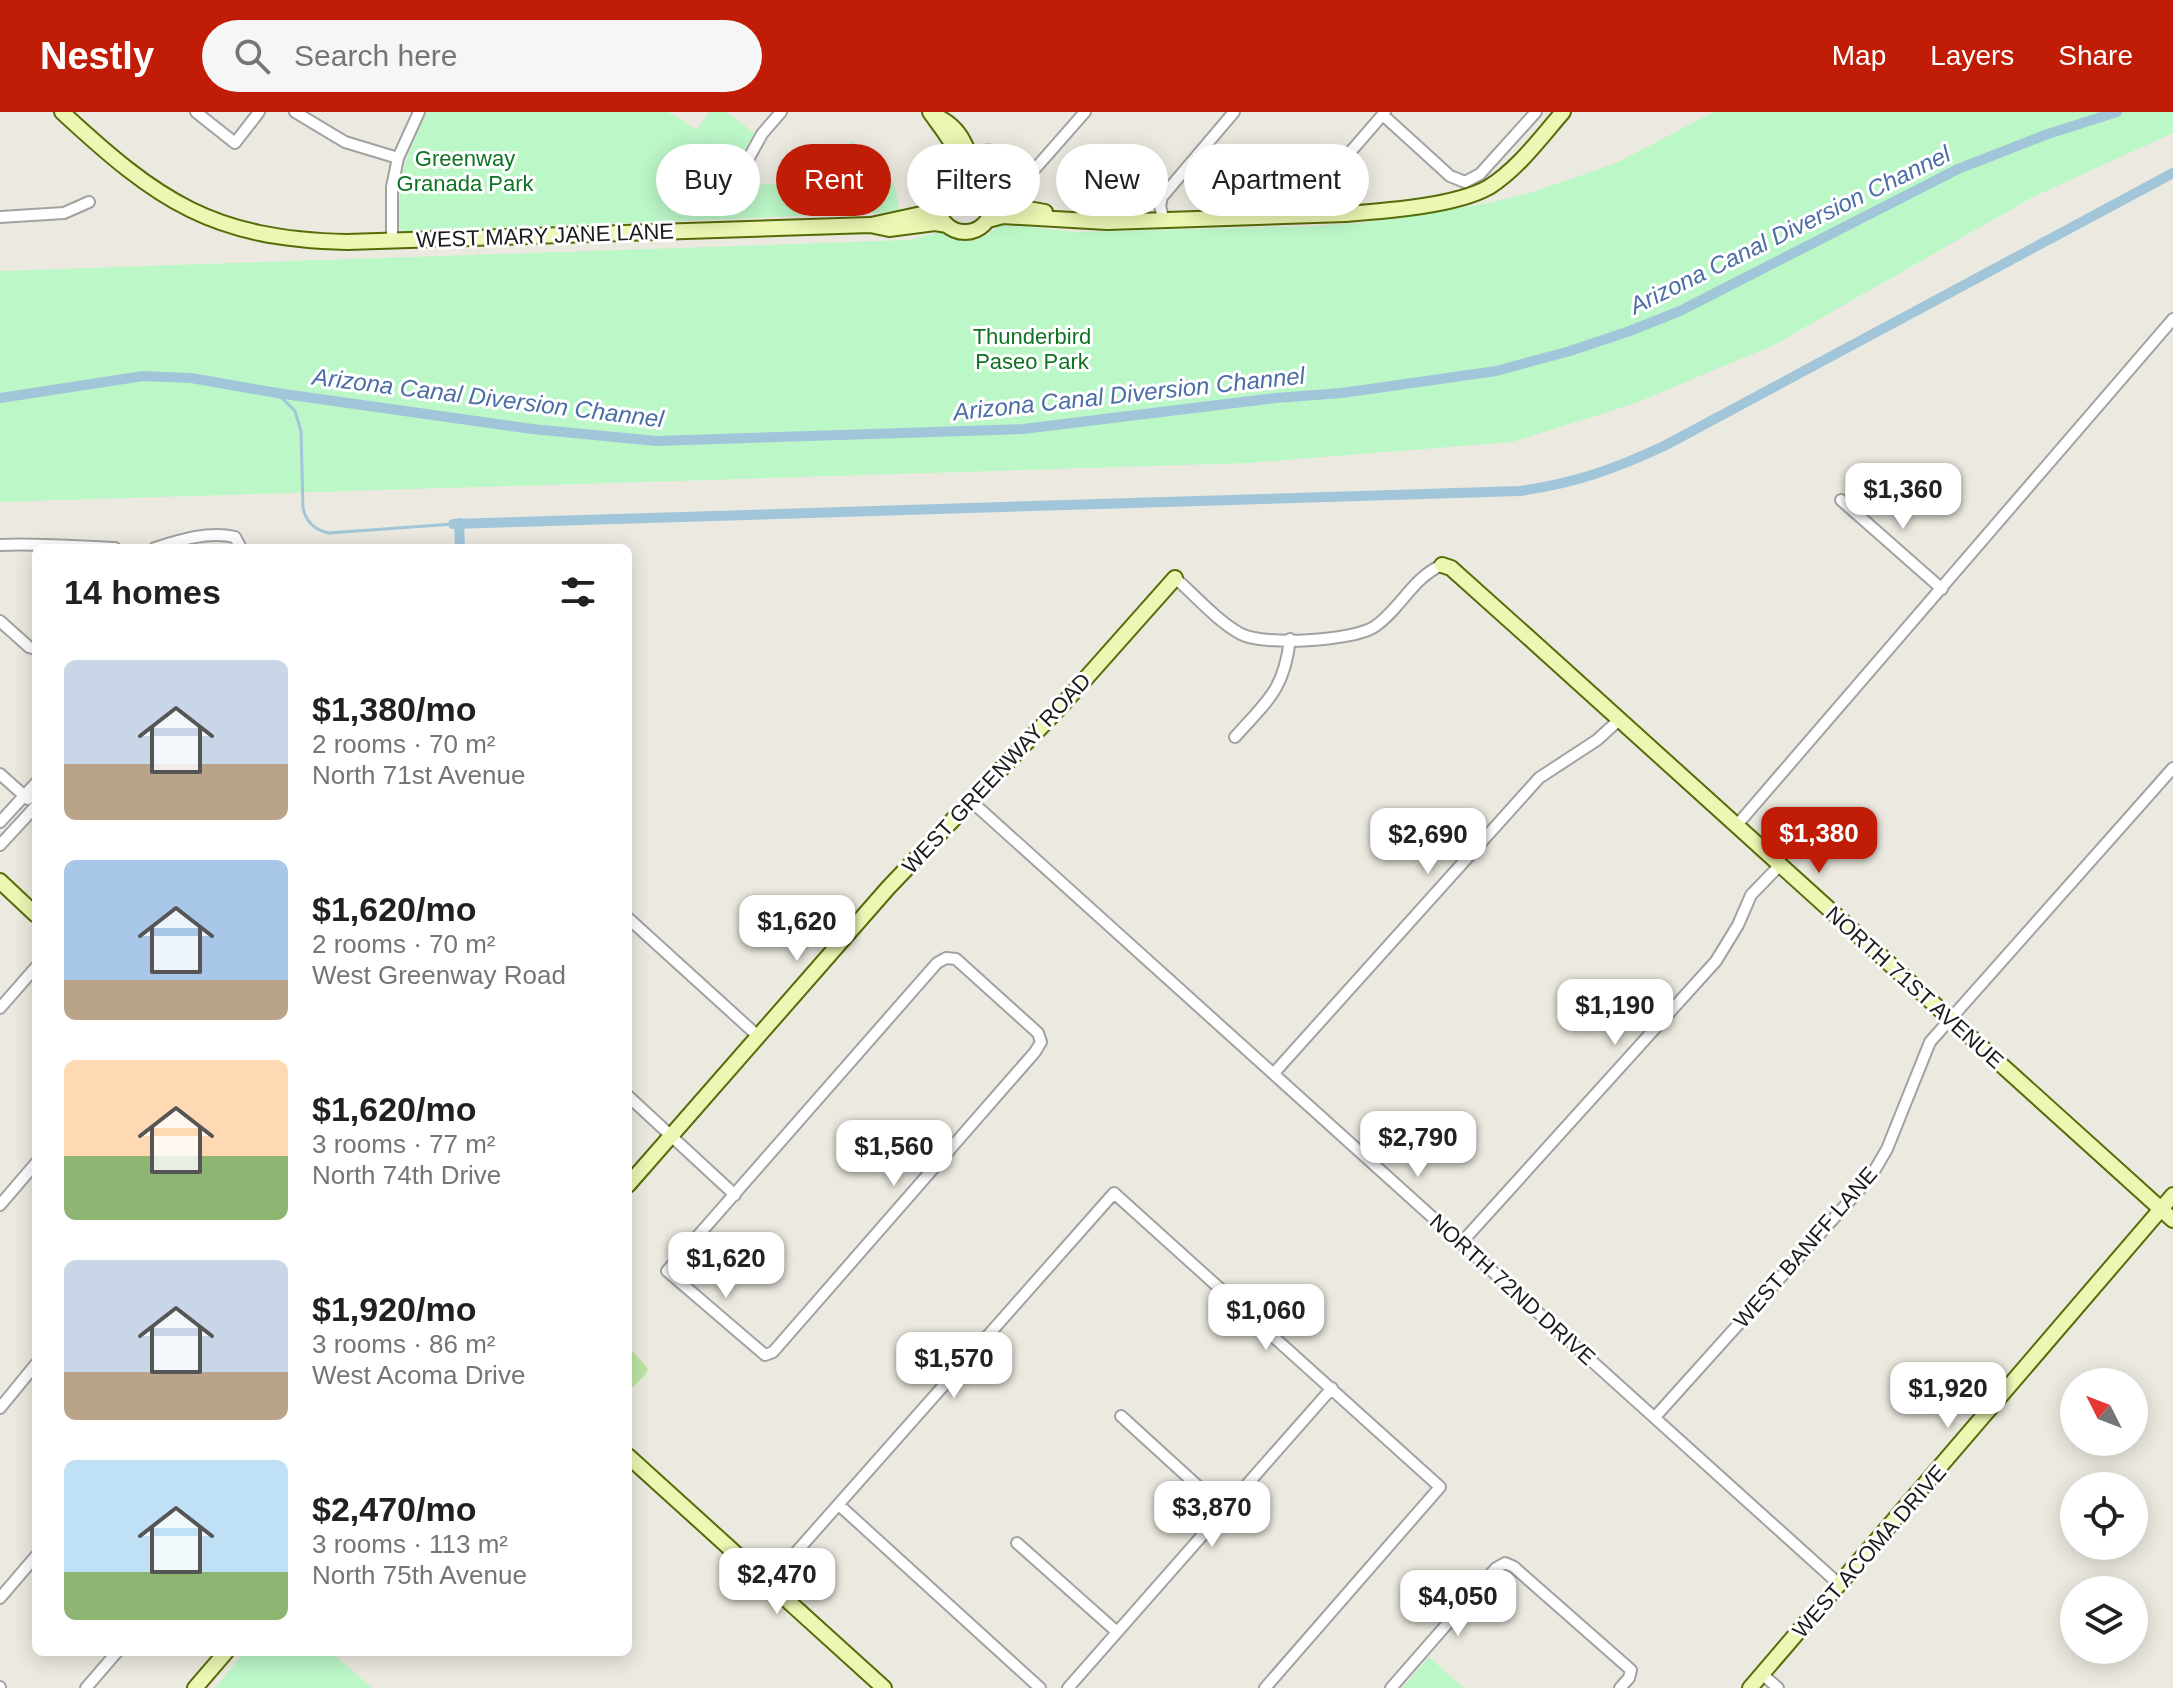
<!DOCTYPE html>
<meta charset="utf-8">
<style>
:root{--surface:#fff;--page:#f6f6f6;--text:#202124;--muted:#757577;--accent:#c01c06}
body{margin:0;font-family:Helvetica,sans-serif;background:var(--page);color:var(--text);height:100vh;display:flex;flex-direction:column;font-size:30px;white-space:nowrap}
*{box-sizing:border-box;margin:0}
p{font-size:26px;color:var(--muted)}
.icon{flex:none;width:44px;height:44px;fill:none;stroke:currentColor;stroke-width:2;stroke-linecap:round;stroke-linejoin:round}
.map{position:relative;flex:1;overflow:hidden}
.side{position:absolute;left:32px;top:432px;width:600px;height:1112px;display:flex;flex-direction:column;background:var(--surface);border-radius:12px;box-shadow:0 4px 20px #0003}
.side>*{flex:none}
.hud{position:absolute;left:656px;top:32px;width:760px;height:72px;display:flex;gap:16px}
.needle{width:52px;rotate:312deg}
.controls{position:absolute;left:2060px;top:1256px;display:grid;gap:16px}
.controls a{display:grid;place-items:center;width:88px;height:88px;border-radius:50%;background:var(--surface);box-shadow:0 4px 20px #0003;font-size:40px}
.price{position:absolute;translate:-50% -68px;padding:0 18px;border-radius:16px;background:#fff;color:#222;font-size:26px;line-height:52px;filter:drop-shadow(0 2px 4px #0008)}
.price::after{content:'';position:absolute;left:50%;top:48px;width:24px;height:18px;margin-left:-12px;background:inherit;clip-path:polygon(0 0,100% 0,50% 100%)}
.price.current{background:var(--accent);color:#fff}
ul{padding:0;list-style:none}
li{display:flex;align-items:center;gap:24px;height:200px;padding:0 32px}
li span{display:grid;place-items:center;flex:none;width:224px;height:160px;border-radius:12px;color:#555}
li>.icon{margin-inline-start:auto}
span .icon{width:96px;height:96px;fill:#fffc;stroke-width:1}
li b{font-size:34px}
h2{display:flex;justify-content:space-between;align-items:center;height:96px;padding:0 32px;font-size:34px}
.pill{padding:0 28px;border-radius:36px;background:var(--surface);box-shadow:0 4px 20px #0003;font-size:28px;line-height:72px}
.pill.current{background:var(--accent);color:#fff}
header{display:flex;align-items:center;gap:48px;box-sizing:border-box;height:112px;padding:0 40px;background:var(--accent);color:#fff}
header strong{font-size:38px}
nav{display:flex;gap:44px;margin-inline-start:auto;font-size:28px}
.search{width:560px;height:72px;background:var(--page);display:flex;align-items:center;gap:20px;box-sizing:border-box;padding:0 28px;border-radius:44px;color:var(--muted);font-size:30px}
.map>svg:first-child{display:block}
.grass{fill:#bee6a6}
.park{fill:#bcf7c8}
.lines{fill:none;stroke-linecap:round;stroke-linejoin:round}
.stream{stroke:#a1c6d9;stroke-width:3}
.canal{stroke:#a1c6d9;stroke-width:10}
.street-casing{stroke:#a2a2a2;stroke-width:14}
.secondary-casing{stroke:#556c07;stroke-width:18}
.street{stroke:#fff;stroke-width:10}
.secondary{stroke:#ebf7b3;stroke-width:14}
.labels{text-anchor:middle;stroke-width:6;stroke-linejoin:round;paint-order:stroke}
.park-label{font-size:22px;fill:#0e7322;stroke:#fff}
.street-label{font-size:22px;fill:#1b1b1b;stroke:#fff}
.water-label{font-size:24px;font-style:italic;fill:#4b6ea6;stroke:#fff}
</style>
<header>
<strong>Nestly</strong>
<div class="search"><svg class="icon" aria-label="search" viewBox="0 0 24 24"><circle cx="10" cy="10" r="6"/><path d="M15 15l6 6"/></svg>Search here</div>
<nav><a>Map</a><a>Layers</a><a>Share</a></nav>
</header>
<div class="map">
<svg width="2173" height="1576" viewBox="0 0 2173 1576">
<rect width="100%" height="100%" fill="#eceae0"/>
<path class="grass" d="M 628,1235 L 648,1256 L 646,1262 L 628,1280 Z"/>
<path class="park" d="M 427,0 L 668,0 L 697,18 L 709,0 L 727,0 L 755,22 L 730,68 L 748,73 L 811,71 L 851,29 C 878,52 898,61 899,100 L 404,120 L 398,114 C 389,79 413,32 427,0 Z
M 1714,0 L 2173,0 L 2173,21 L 2033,85 L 1774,233 L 1633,292 L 1512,330 L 1248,351 L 0,390 L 0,159 L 909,128 L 940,120 C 971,136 975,130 1003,112 L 1075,120 L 1314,114 L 1368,110 L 1421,102 L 1489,91 L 1533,80 L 1616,51 Z
M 245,1540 L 331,1540 L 372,1576 L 215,1576 Z
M 1429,1545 L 1464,1576 L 1402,1576 Z"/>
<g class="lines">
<path class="stream" d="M 277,281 L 295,299 L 301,319 L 303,396 C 306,410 314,418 329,421 L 453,412"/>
<path class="canal" d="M 0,286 L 143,264 L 191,266 L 277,281 L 532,317 L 656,329 L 1023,317 L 1275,286 L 1342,281 L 1496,259 L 1570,239 L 1627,220 L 1680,199 L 1958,57 L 2048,22 L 2117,0
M 459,411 L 460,436
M 453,412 L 1520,379 C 1576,371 1615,357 1666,333 L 2173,61"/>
<defs>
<path id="street" d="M 196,0 L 235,31 L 259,0
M 295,0 L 345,30 L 398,46
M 1383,3 L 1450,64 L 1465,70 L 1480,62 L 1536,0
M 971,41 C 978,40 985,37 992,39 C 1008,45 1014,66 1034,58 L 1085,0
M 740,62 L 762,22 L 781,0
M 1316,104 L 1317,83 L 1321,74 L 1385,0
M 0,105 L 64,101 L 89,90
M 1164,109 L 1160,94 L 1162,85 L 1234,0
M 392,127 L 392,75 L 398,46 L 419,0
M 1841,388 L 1942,477
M 0,433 C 39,431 77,435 115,436
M 155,436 C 180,428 208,419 235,425 L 241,436
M 1175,466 C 1196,484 1217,509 1241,522 C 1264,534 1352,529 1374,515 C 1400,498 1412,466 1442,453
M 0,509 L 29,535 L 36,537
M 1235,625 C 1268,588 1284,578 1290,527
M 0,662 L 28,687
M 971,689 L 1840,1473
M 0,710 L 36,671
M 1737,713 L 2173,207
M 0,733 L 36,694
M 628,806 L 759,925
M 946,846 L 956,847 L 1038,921 L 1041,930 L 1035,940 L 773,1240 L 765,1243 L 667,1159 L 937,851 Z
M 0,896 L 36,855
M 1274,961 L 1539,666 L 1597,628 L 1620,607
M 628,984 L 735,1083
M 0,1093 L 36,1051
M 1462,1130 L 1716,849 L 1738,813 L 1751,783 L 1780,753
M 0,1296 L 36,1252
M 1121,1304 L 1224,1398
M 1655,1305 L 1870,1066 L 1887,1037 L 1930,930 L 2173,656
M 839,1393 L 1040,1576
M 1017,1431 L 1117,1520
M 768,1472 L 1114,1081 L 1440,1375 L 1265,1576
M 0,1486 L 36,1444
M 1762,1562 L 1778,1576
M 0,1575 L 0,1576
M 86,1576 L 117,1540
M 1068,1576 L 1332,1276
M 1391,1576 L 1496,1456 L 1505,1451 L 1514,1455 L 1631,1558 L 1629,1566 L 1620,1576"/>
<path id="secondary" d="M 62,0 C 158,89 212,127 347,130 L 870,113 L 889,117 L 935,111 L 947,113
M 930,0 C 943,19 967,44 957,67
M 932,2 C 969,18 965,42 983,72
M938 93a27 27 0 1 1 54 0a27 27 0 1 1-54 0Z
M 991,83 L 1005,93 L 1045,100
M 988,108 L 1003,104 L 1107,110 L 1345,102 C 1384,99 1456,94 1489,75 C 1518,57 1541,25 1563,0
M 871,113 L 926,101 L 938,92
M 1442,453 L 1451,456 L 1538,534 L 2173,1108
M 0,769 L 36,803
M 628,1073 L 888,776 L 1064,591 L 1175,466
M 628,1344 L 884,1576
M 195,1576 L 226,1540
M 1750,1576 L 2173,1083"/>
</defs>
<use href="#street" class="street-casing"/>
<use href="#secondary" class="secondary-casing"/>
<use href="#street" class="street"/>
<use href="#secondary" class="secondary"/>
</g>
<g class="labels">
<g class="park-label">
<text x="465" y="54">Greenway<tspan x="465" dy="25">Granada Park</tspan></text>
<text x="1032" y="232">Thunderbird<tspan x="1032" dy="25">Paseo Park</tspan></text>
</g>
<g class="street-label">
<text transform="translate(545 123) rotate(-2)" y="8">WEST MARY JANE LANE</text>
<text transform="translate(996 661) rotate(-47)" y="8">WEST GREENWAY ROAD</text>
<text transform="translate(1915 875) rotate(42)" y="8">NORTH 71ST AVENUE</text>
<text transform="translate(1805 1135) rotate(-49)" y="8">WEST BANFF LANE</text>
<text transform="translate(1513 1177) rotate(42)" y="8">NORTH 72ND DRIVE</text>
<text transform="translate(1869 1439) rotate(-49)" y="8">WEST ACOMA DRIVE</text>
</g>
<g class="water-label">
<text transform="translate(1790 118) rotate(-26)" y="8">Arizona Canal Diversion Channel</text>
<text transform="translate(1129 282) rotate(-6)" y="8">Arizona Canal Diversion Channel</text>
<text transform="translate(488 286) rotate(7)" y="8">Arizona Canal Diversion Channel</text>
</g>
</g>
</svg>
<div class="controls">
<a><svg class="needle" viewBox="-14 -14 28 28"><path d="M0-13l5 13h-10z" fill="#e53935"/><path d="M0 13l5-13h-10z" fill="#757577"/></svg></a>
<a><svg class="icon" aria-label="locate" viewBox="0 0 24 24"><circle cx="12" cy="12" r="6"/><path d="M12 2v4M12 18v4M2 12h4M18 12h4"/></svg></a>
<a><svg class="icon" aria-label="layers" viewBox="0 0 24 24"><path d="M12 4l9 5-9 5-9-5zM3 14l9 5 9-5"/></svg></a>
</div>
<b class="price" style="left:1903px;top:419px">$1,360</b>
<b class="price current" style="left:1819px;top:763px">$1,380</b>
<b class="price" style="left:1428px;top:764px">$2,690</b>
<b class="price" style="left:797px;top:851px">$1,620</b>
<b class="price" style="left:1615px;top:935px">$1,190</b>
<b class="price" style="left:1418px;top:1067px">$2,790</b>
<b class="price" style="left:894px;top:1076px">$1,560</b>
<b class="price" style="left:726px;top:1188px">$1,620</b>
<b class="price" style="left:1266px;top:1240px">$1,060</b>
<b class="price" style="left:954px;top:1288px">$1,570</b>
<b class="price" style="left:1948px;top:1318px">$1,920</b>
<b class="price" style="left:1212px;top:1437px">$3,870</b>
<b class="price" style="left:777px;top:1504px">$2,470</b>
<b class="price" style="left:1458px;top:1526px">$4,050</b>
<div class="hud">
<a class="pill">Buy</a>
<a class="pill current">Rent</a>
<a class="pill">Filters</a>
<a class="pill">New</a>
<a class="pill">Apartment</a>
</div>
<section class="side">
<h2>14 homes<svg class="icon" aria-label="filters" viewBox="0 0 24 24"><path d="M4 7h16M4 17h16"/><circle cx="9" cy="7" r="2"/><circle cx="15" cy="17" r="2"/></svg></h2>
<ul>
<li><span style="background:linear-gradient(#c9d6e8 65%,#b9a48a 0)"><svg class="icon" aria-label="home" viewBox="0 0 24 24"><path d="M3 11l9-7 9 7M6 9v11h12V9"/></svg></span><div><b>$1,380/mo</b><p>2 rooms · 70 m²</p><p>North 71st Avenue</p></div></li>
<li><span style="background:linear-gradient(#a9c7e8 75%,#b9a48a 0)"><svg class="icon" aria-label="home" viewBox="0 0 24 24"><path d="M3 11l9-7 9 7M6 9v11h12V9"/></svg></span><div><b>$1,620/mo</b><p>2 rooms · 70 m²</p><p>West Greenway Road</p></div></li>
<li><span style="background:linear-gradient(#ffd9b3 60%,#8fb573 0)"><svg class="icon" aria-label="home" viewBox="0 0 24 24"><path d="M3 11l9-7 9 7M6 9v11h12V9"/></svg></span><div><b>$1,620/mo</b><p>3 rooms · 77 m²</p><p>North 74th Drive</p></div></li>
<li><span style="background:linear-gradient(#c9d6e8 70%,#b9a48a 0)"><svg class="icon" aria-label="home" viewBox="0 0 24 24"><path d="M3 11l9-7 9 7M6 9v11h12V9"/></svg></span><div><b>$1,920/mo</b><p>3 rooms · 86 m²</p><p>West Acoma Drive</p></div></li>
<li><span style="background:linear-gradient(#bfe0f5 70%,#8fb573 0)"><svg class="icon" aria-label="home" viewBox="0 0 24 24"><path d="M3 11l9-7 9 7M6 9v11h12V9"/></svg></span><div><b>$2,470/mo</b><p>3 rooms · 113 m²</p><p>North 75th Avenue</p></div></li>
</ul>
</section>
</div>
